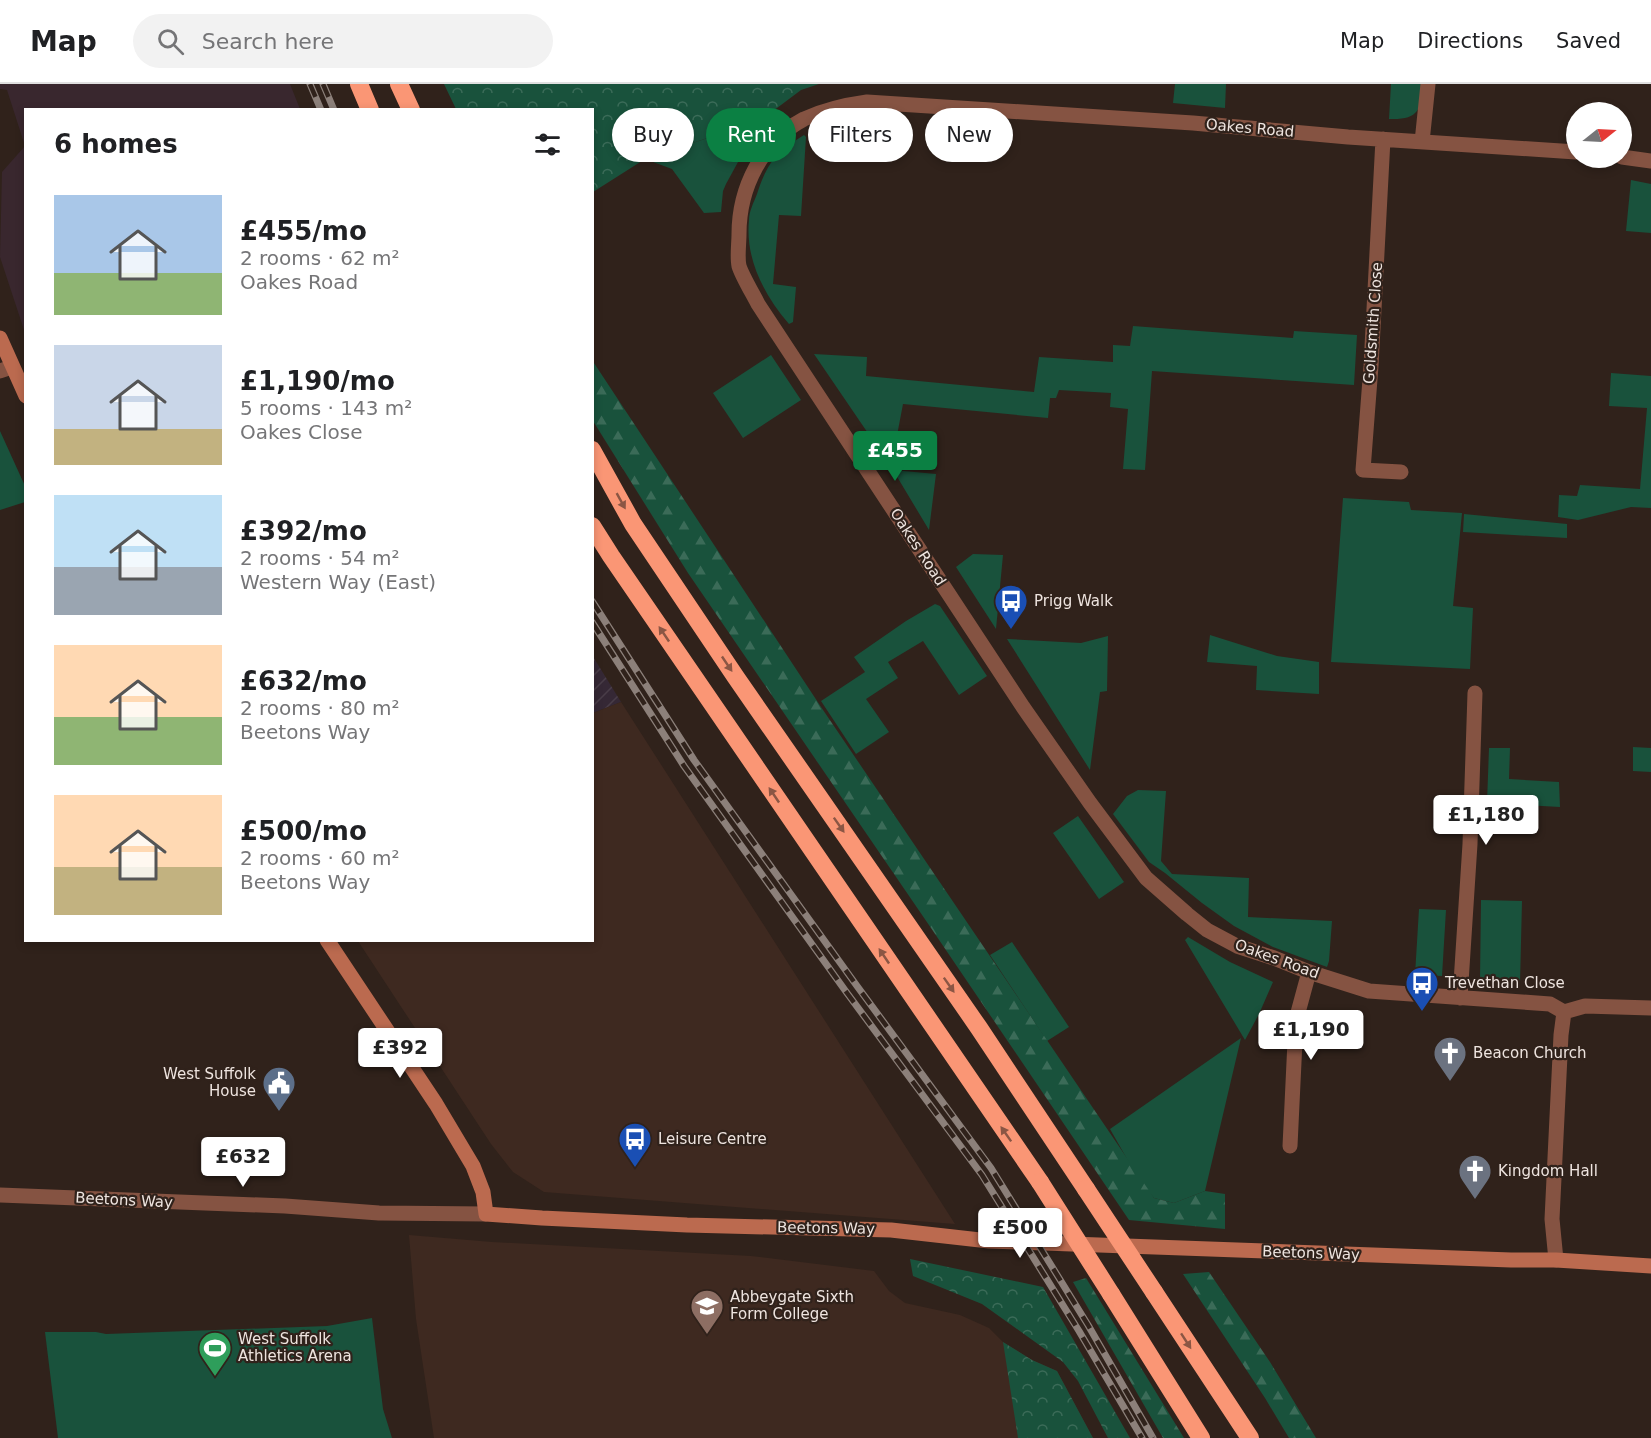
<!DOCTYPE html>
<meta charset="utf-8">
<style>
:root{--surface:#fff;--page:#f2f2f2;--text:#202124;--muted:#757577;--line:#e0e0e0;--accent:#0b8043}
body{margin:0;font-family:"DejaVu Sans",sans-serif;background:var(--page);color:var(--text);height:100vh;display:flex;flex-direction:column;font-size:22px;white-space:nowrap}
*{box-sizing:border-box;margin:0}
p{font-size:20px;color:var(--muted)}
.icon{flex:none;width:33px;height:33px;fill:none;stroke:currentColor;stroke-width:2;stroke-linecap:round;stroke-linejoin:round}
.map{position:relative;flex:1;overflow:hidden}
.side{position:absolute;left:24px;top:24px;width:570px;height:834px;display:flex;flex-direction:column;background:var(--surface);border-radius:0px;box-shadow:0 3px 9px #0003}
.side>*{flex:none}
.hud{position:absolute;left:612px;top:24px;width:570px;height:54px;display:flex;gap:12px}
.needle{width:39px;rotate:72deg}
.tools{position:absolute;left:1566px;top:18px;display:grid;gap:12px}
.tools a{display:grid;place-items:center;width:66px;height:66px;border-radius:50%;background:var(--surface);box-shadow:0 3px 9px #0003;font-size:30px}
.price{position:absolute;translate:-50% -51px;padding:0 14px;border-radius:6px;background:#fff;color:#222;font-size:20px;line-height:39px;filter:drop-shadow(0 2px 3px #0008)}
.price::after{content:'';position:absolute;left:50%;top:36px;width:18px;height:14px;margin-left:-9px;background:inherit;clip-path:polygon(0 0,100% 0,50% 100%)}
.price.current{background:var(--accent);color:#fff}
ul{padding:0;list-style:none}
li{display:flex;align-items:center;gap:18px;height:150px;padding:0 30px}
li span{display:grid;place-items:center;flex:none;width:168px;height:120px;border-radius:0px;color:#555}
li>.icon{margin-inline-start:auto}
span .icon{width:72px;height:72px;fill:#fffc;stroke-width:1}
li b{font-size:26px}
h2{display:flex;justify-content:space-between;align-items:center;height:72px;padding:0 30px;font-size:26px}
.tag{padding:0 21px;border-radius:27px;background:var(--surface);box-shadow:0 3px 9px #0003;font-size:21px;line-height:54px}
.tag.current{background:var(--accent);color:#fff}
header{display:flex;align-items:center;gap:36px;box-sizing:border-box;height:84px;padding:0 30px;background:var(--surface);border-bottom:2px solid var(--line)}
header strong{font-size:28px}
nav{display:flex;gap:33px;margin-inline-start:auto;font-size:21px}
.search{width:420px;height:54px;background:var(--page);display:flex;align-items:center;gap:15px;box-sizing:border-box;padding:0 21px;border-radius:33px;color:var(--muted);font-size:22px}
.map>svg:first-child{display:block}
.commercial{fill:#39272e}
.industrial{fill:url(#industrial-furrows)}
.built{fill:#3e2920}
.green{fill:#19523c}
.forest{fill:url(#forest-firs)}
.park{fill:url(#park-crowns)}
.lines{fill:none;stroke-linecap:round;stroke-linejoin:round}
.street{stroke:#855342;stroke-width:15}
.secondary{stroke:#bb6a4f;stroke-width:15}
.highway{stroke:#fa9675;stroke-width:18}
.rail-casing{stroke:#8c807a;stroke-width:7}
.rail{stroke:#30221b;stroke-width:4.5;stroke-dasharray:14;stroke-linecap:butt}
.highway-bridge{stroke:#fa9675;stroke-width:18}
.oneway{fill:#8b5644}
.labels{text-anchor:middle;stroke-width:4.5;stroke-linejoin:round;paint-order:stroke}
.street-label{font-size:15px;fill:#eee4df;stroke:#30221b}
.poi-label{font-size:15px;fill:#eee4df;stroke:#30221b;text-anchor:start}
</style>
<header>
<strong>Map</strong>
<div class="search"><svg class="icon" aria-label="search" viewBox="0 0 24 24"><circle cx="10" cy="10" r="6"/><path d="M15 15l6 6"/></svg>Search here</div>
<nav><a>Map</a><a>Directions</a><a>Saved</a></nav>
</header>
<div class="map">
<svg width="1651" height="1354" viewBox="0 0 1651 1354">
<defs>
<pattern id="industrial-furrows" width="10" height="10" patternUnits="userSpaceOnUse" patternTransform="scale(1.5)"><rect width="10" height="10" fill="#352835"/><path d="M-1 1l2-2M0 10L10 0M9 11l2-2" fill="none" stroke="#493d48"/></pattern>
<pattern id="forest-firs" width="22" height="20" patternUnits="userSpaceOnUse" patternTransform="scale(1.5)"><rect width="22" height="20" fill="#19523c"/><path d="M5 1l3.5 6h-7zM16 11l3.5 6h-7z" fill="#3b6b58"/></pattern>
<pattern id="park-crowns" width="20" height="18" patternUnits="userSpaceOnUse" patternTransform="scale(1.5)"><rect width="20" height="18" fill="#19523c"/><path d="M2 6a3 3 0 1 1 6 0M12 15a3 3 0 1 1 6 0" fill="none" stroke="#3b6b58"/></pattern>
</defs>
<rect width="100%" height="100%" fill="#30221b"/>
<path class="commercial" d="M 0,0 L 290,0 L 300,25 L 26,26 L 25,62 L 7,6 L 0,5 Z
M 25,62 L 25,249 L 0,173 L 2,88 Z"/>
<path class="industrial" d="M 592,571 L 621,618 L 593,629 L 592,629 Z"/>
<path class="built" d="M 621,618 L 955,1140 L 544,1108 L 513,1088 L 491,1060 L 358,857 L 592,856 L 593,629 Z
M 409,1151 L 492,1158 L 751,1172 L 874,1187 L 889,1207 L 905,1219 L 960,1231 L 989,1244 L 1003,1258 L 1032,1276 L 1057,1287 L 1093,1354 L 434,1354 L 416,1235 Z"/>
<path class="green" d="M 1175,0 L 1226,0 L 1225,24 L 1173,19 Z
M 1391,0 L 1423,0 C 1421,27 1418,36 1389,35 Z
M 761,36 L 726,100 L 723,107 L 721,128 L 704,129 L 672,85 L 645,75 Z
M 804,51 L 806,53 L 801,132 L 779,131 L 773,200 L 796,203 L 793,238 L 789,240 C 764,211 745,175 749,136 C 749,127 754,118 757,110 C 761,97 767,83 775,73 C 782,64 795,57 804,51 Z
M 1631,96 L 1651,100 L 1651,149 L 1626,147 Z
M 1133,242 L 1293,254 L 1294,247 L 1357,251 L 1354,301 L 1152,287 L 1145,386 L 1123,385 L 1128,325 L 1110,323 L 1111,309 L 1059,306 L 1056,314 L 1050,314 L 1048,334 L 903,320 L 891,383 L 814,270 L 867,273 L 866,292 L 1034,308 L 1039,273 L 1113,278 L 1113,261 L 1130,262 Z
M 771,271 L 801,316 L 743,354 L 713,309 Z
M 1611,289 L 1651,292 L 1651,424 L 1631,423 L 1578,436 L 1558,433 L 1559,411 L 1577,412 L 1580,401 L 1640,405 L 1647,324 L 1609,322 Z
M 0,347 L 25,402 L 25,418 L 0,426 Z
M 893,386 L 936,390 L 929,446 Z
M 1343,414 L 1409,418 L 1411,426 L 1462,429 L 1453,522 L 1473,524 L 1470,585 L 1331,578 Z
M 1464,430 L 1567,440 L 1567,454 L 1463,448 Z
M 973,470 L 1003,471 L 996,545 L 956,483 Z
M 935,520 L 940,522 L 987,592 L 959,611 L 923,557 L 888,578 L 898,594 L 866,615 L 889,648 L 856,670 L 821,617 L 865,588 L 854,573 L 906,537 Z
M 1210,551 L 1277,572 L 1319,578 L 1319,610 L 1256,606 L 1257,582 L 1207,578 Z
M 1108,552 L 1107,607 L 1100,608 L 1090,686 L 1007,555 L 1081,559 Z
M 1633,663 L 1651,664 L 1651,688 L 1633,687 Z
M 1489,664 L 1510,664 L 1509,695 L 1559,698 L 1560,723 L 1487,719 Z
M 1138,706 L 1166,707 L 1161,777 L 1172,790 L 1249,794 L 1248,833 L 1332,837 L 1329,877 L 1327,883 L 1273,863 L 1234,842 L 1202,819 L 1165,789 L 1149,778 L 1113,730 L 1127,712 Z
M 1078,732 L 1124,798 L 1099,815 L 1053,749 Z
M 1481,816 L 1522,817 L 1520,899 L 1480,896 Z
M 1419,825 L 1446,826 L 1442,892 L 1415,891 Z
M 1188,853 L 1230,878 L 1273,898 L 1259,930 L 1245,956 L 1185,856 Z
M 1012,858 L 1069,943 L 1047,957 L 990,871 Z
M 1241,954 L 1205,1107 L 1174,1119 L 1154,1114 L 1139,1096 L 1110,1045 Z
M 372,1234 L 383,1325 L 392,1354 L 58,1354 L 45,1248 L 96,1248 L 106,1250 L 327,1242 Z"/>
<path class="forest" d="M 592,276 L 821,623 L 1154,1114 L 1174,1119 L 1205,1107 L 1225,1110 L 1225,1145 L 1129,1136 L 931,844 L 688,489 L 593,337 Z
M 1209,1188 L 1270,1278 L 1316,1354 L 1289,1354 L 1265,1314 L 1183,1190 Z
M 1086,1194 L 1184,1354 L 1163,1354 L 1073,1198 Z"/>
<path class="park" d="M 444,0 L 819,0 L 801,6 L 761,36 L 645,75 L 593,108 L 592,26 L 456,25 Z
M 910,1175 L 1043,1203 L 1130,1354 L 1108,1354 L 1078,1297 L 1063,1278 L 982,1220 L 913,1192 Z
M 1003,1258 L 1032,1276 L 1057,1287 L 1093,1354 L 1018,1354 Z"/>
<g class="lines">
<path class="street" d="M 1383,55 L 1371,282 L 1363,386 L 1401,388
M 1422,58 L 1428,0
M 1622,73 L 1651,77
M 0,287 L 12,283
M 1460,914 L 1470,760 L 1475,609
M 1564,928 L 1585,922 L 1651,924
M 1290,1062 L 1296,936 L 1309,888
M 0,1111 L 285,1122 L 379,1129 L 486,1130
M 1556,1176 L 1552,1135 L 1561,951 L 1564,928 L 1550,920 L 1369,907 L 1309,888 L 1274,874 L 1237,862 L 1207,846 L 1187,830 L 1146,794 L 1090,719 L 1023,623 L 758,220 C 753,210 742,192 739,182 C 737,173 739,160 739,150 C 739,104 762,57 804,35 C 824,26 845,21 867,18 L 1193,39 L 1348,53 L 1576,68"/>
<path class="secondary" d="M 0,254 L 26,312
M 327,856 L 436,1020 L 473,1082 L 483,1108 L 486,1130 L 542,1134 L 687,1141 L 891,1146 L 989,1157 L 1511,1176 L 1556,1176 L 1651,1182"/>
<path class="highway" d="M 359,0 L 370,26
M 399,0 L 411,26
M 592,366 L 633,440 L 735,592 L 979,944 L 1086,1105
M 592,442 L 611,472 L 1040,1098
M 1154,1208 L 1250,1354
M 1111,1210 L 1201,1354"/>
<defs>
<path id="rail" d="M 310,0 L 321,26
M 323,0 L 334,26
M 592,517 L 694,676 L 857,902 L 991,1084 L 1088,1241 L 1153,1354
M 592,538 L 684,682 L 847,909 L 982,1091 L 1079,1247 L 1142,1354"/>
</defs>
<use href="#rail" class="rail-casing"/>
<use href="#rail" class="rail"/>
<path class="highway-bridge" d="M 1040,1098 L 1111,1210
M 1086,1105 L 1154,1208"/>
</g>
<defs><path id="oneway-solid" d="M-6-.8H1V-3.2L6.5 0L1 3.2V.8H-6Z" transform="scale(1.5)"/></defs>
<g class="oneway">
<use href="#oneway-solid" transform="translate(621 417) rotate(61)"/>
<use href="#oneway-solid" transform="translate(664 550) rotate(-124)"/>
<use href="#oneway-solid" transform="translate(727 580) rotate(56)"/>
<use href="#oneway-solid" transform="translate(774 711) rotate(-124)"/>
<use href="#oneway-solid" transform="translate(839 741) rotate(55)"/>
<use href="#oneway-solid" transform="translate(884 872) rotate(-124)"/>
<use href="#oneway-solid" transform="translate(949 901) rotate(55)"/>
<use href="#oneway-solid" transform="translate(1006 1050) rotate(-125)"/>
<use href="#oneway-solid" transform="translate(1186 1257) rotate(57)"/>
</g>
<defs>
<symbol id="bus-pin" viewBox="-11 -11 22 30"><path d="M0 17L-7.5 6A9.5 9.5 0 1 1 7.5 6Z" fill="#1a4fb4" stroke="#30221b"/><path d="M-5-6H5V4H4V6H2V4H-2V6H-4V4H-5ZM-3.5-4V0h7V-4ZM-3.5 1.2v1.5H-2V1.2ZM2 1.2v1.5H3.5V1.2Z" fill="#fff"/></symbol>
<symbol id="church-pin" viewBox="-11 -11 22 30"><path d="M0 17L-7.5 6A9.5 9.5 0 1 1 7.5 6Z" fill="#6b7280" stroke="#30221b"/><path d="M-1.2-6h2.4v3.5h3.3v2.4h-3.3V6h-2.4V-.1h-3.3v-2.4h3.3Z" fill="#fff"/></symbol>
<symbol id="civic-pin" viewBox="-11 -11 22 30"><path d="M0 17L-7.5 6A9.5 9.5 0 1 1 7.5 6Z" fill="#5c6f8a" stroke="#30221b"/><path d="M-.6-6.5H3V-4.5H.6V-3L4-1V1h2V6H-6V1h2V-1L-.6-3ZM-1.2 2.5V6h2.4V2.5Z" fill="#fff"/></symbol>
<symbol id="university-pin" viewBox="-11 -11 22 30"><path d="M0 17L-7.5 6A9.5 9.5 0 1 1 7.5 6Z" fill="#8d6e63" stroke="#30221b"/><path d="M0-5L7-2L0 1L-7-2ZM-4 1L0 2.5L4 1V4Q0 6-4 4Z" fill="#fff"/></symbol>
<symbol id="stadium-pin" viewBox="-11 -11 22 30"><path d="M0 17L-7.5 6A9.5 9.5 0 1 1 7.5 6Z" fill="#2e9e5b" stroke="#30221b"/><path d="M0-5a6.5 5 0 1 0 0 10a6.5 5 0 1 0 0-10ZM-3.5-1.8h7v3.6h-7Z" fill="#fff"/></symbol>
</defs>
<g fill-rule="evenodd">
<use href="#bus-pin" x="992" y="498" width="38" height="52"/>
<use href="#bus-pin" x="1403" y="880" width="38" height="52"/>
<use href="#church-pin" x="1431" y="950" width="38" height="52"/>
<use href="#civic-pin" x="260" y="980" width="38" height="52"/>
<use href="#bus-pin" x="616" y="1036" width="38" height="52"/>
<use href="#church-pin" x="1456" y="1068" width="38" height="52"/>
<use href="#university-pin" x="688" y="1203" width="38" height="52"/>
<use href="#stadium-pin" x="196" y="1245" width="38" height="52"/>
</g>
<g class="labels">
<g class="street-label">
<text transform="translate(1250 44) rotate(5)" y="5">Oakes Road</text>
<text transform="translate(1373 239) rotate(-86)" y="5">Goldsmith Close</text>
<text transform="translate(918 463) rotate(57)" y="5">Oakes Road</text>
<text transform="translate(1277 875) rotate(20)" y="5">Oakes Road</text>
<text transform="translate(124 1116) rotate(3)" y="5">Beetons Way</text>
<text transform="translate(826 1144) rotate(1)" y="5">Beetons Way</text>
<text transform="translate(1311 1169) rotate(2)" y="5">Beetons Way</text>
</g>
<g class="poi-label">
<text x="1034" y="522">Prigg Walk</text>
<text x="1445" y="904">Trevethan Close</text>
<text x="1473" y="974">Beacon Church</text>
<text x="256" y="995" text-anchor="end">West Suffolk<tspan x="256" dy="17">House</tspan></text>
<text x="658" y="1060">Leisure Centre</text>
<text x="1498" y="1092">Kingdom Hall</text>
<text x="730" y="1218">Abbeygate Sixth<tspan x="730" dy="17">Form College</tspan></text>
<text x="238" y="1260">West Suffolk<tspan x="238" dy="17">Athletics Arena</tspan></text>
</g>
</g>
</svg>
<div class="tools">
<a><svg class="needle" viewBox="-14 -14 28 28"><path d="M0-13l5 13h-10z" fill="#e53935"/><path d="M0 13l5-13h-10z" fill="#757577"/></svg></a>
</div>
<b class="price current" style="left:895px;top:398px">£455</b>
<b class="price" style="left:1486px;top:762px">£1,180</b>
<b class="price" style="left:1311px;top:977px">£1,190</b>
<b class="price" style="left:400px;top:995px">£392</b>
<b class="price" style="left:243px;top:1104px">£632</b>
<b class="price" style="left:1020px;top:1175px">£500</b>
<div class="hud">
<a class="tag">Buy</a>
<a class="tag current">Rent</a>
<a class="tag">Filters</a>
<a class="tag">New</a>
</div>
<section class="side">
<h2>6 homes<svg class="icon" aria-label="filters" viewBox="0 0 24 24"><path d="M4 7h16M4 17h16"/><circle cx="9" cy="7" r="2"/><circle cx="15" cy="17" r="2"/></svg></h2>
<ul>
<li><span style="background:linear-gradient(#a9c7e8 65%,#8fb573 0)"><svg class="icon" aria-label="home" viewBox="0 0 24 24"><path d="M3 11l9-7 9 7M6 9v11h12V9"/></svg></span><div><b>£455/mo</b><p>2 rooms · 62 m²</p><p>Oakes Road</p></div></li>
<li><span style="background:linear-gradient(#c9d6e8 70%,#c2b280 0)"><svg class="icon" aria-label="home" viewBox="0 0 24 24"><path d="M3 11l9-7 9 7M6 9v11h12V9"/></svg></span><div><b>£1,190/mo</b><p>5 rooms · 143 m²</p><p>Oakes Close</p></div></li>
<li><span style="background:linear-gradient(#bfe0f5 60%,#9aa5b1 0)"><svg class="icon" aria-label="home" viewBox="0 0 24 24"><path d="M3 11l9-7 9 7M6 9v11h12V9"/></svg></span><div><b>£392/mo</b><p>2 rooms · 54 m²</p><p>Western Way (East)</p></div></li>
<li><span style="background:linear-gradient(#ffd9b3 60%,#8fb573 0)"><svg class="icon" aria-label="home" viewBox="0 0 24 24"><path d="M3 11l9-7 9 7M6 9v11h12V9"/></svg></span><div><b>£632/mo</b><p>2 rooms · 80 m²</p><p>Beetons Way</p></div></li>
<li><span style="background:linear-gradient(#ffd9b3 60%,#c2b280 0)"><svg class="icon" aria-label="home" viewBox="0 0 24 24"><path d="M3 11l9-7 9 7M6 9v11h12V9"/></svg></span><div><b>£500/mo</b><p>2 rooms · 60 m²</p><p>Beetons Way</p></div></li>
</ul>
</section>
</div>
